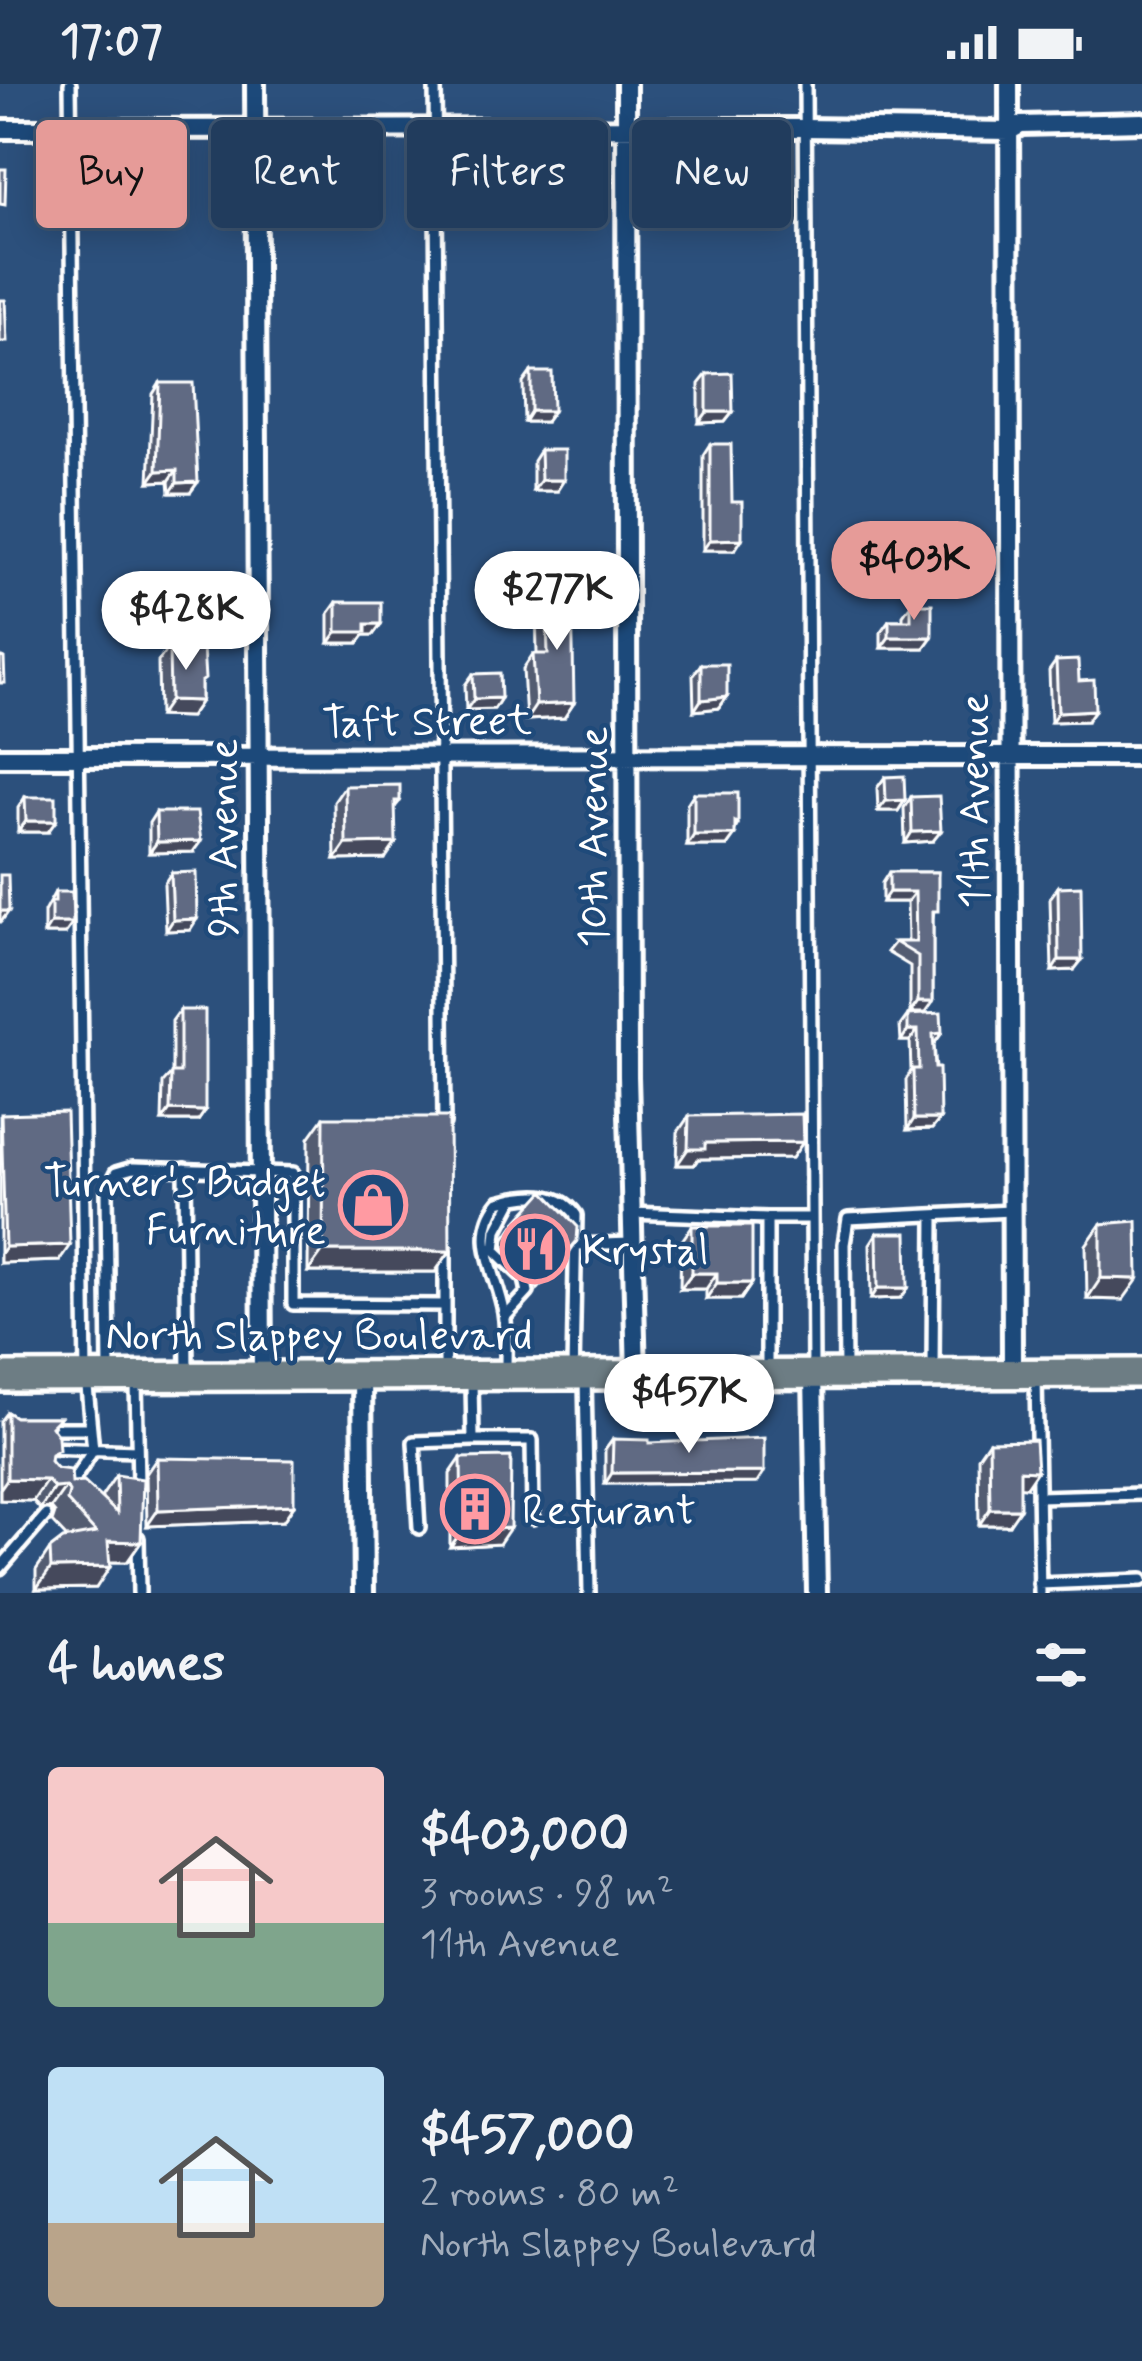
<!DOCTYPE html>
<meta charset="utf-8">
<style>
:root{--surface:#213c5d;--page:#294363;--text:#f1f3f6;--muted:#a2adbc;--line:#3e5672;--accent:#e69b98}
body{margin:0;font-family:Mynerve,sans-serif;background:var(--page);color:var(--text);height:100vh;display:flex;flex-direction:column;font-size:45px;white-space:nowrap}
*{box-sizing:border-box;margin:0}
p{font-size:39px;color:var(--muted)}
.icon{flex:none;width:66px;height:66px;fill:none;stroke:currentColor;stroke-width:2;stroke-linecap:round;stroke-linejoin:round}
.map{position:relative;height:1509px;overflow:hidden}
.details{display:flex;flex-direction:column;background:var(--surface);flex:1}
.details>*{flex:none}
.banner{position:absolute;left:36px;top:36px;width:1071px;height:108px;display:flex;gap:24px}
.price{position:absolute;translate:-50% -102px;padding:0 27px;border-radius:42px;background:#fff;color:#222;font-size:39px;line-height:78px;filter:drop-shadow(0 3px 6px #0008)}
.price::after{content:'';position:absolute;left:50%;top:72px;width:36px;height:27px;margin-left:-18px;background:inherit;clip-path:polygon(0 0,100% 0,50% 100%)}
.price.selected{background:var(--accent);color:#111}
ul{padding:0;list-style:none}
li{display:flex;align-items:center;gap:36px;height:300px;padding:0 48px}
li span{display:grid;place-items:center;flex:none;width:336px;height:240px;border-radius:12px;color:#555}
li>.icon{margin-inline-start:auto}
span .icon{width:144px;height:144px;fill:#fffc;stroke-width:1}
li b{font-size:51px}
h2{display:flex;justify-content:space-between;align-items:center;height:144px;padding:0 48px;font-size:51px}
.tag{padding:0 42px;border-radius:12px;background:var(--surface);box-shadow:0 6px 30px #0003,0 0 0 3px var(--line);font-size:42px;line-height:108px}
.tag.selected{background:var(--accent);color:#111}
.status{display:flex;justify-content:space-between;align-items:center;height:84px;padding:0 60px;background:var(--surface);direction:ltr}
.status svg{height:33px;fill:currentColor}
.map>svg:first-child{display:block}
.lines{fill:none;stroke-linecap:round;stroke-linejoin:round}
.service-casing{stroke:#fff;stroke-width:18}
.minor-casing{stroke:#fff;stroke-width:26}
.primary-casing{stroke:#fff;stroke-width:36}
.service{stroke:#1f4a7a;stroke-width:9}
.minor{stroke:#1f4a7a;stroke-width:16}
.primary{stroke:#6d7d84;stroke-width:27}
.wall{fill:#535b71;stroke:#fff;stroke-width:3}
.shaded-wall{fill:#444a5c;stroke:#fff;stroke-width:3}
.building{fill:#616a83;stroke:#fff;stroke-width:3}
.labels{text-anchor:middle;stroke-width:9;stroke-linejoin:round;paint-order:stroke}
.street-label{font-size:42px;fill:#fff;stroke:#1f4a7a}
.poi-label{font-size:42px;fill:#fff;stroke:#1f4a7a;text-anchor:start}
</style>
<div class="status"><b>17:07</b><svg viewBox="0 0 49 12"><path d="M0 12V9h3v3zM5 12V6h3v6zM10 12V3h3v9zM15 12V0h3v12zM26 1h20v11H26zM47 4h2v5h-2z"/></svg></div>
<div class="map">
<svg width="1142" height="1509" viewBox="0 0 1142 1509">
<rect width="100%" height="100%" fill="#2c507c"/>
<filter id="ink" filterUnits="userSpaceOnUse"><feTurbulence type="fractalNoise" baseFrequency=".00833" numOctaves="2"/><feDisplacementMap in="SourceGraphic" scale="24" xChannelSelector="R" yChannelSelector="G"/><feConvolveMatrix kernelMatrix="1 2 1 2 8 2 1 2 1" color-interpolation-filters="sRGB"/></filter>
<g filter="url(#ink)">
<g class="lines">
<defs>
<path id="service" d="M 435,0 L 444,1040
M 805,0 L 813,1285
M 185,1085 L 187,1290
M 630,1129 L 767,1134 L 767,1285
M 767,1134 L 812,1134
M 576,1161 L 631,1159
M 445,1165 L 445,1286
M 505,1233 L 528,1208 L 525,1195 L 495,1166 L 497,1146 L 514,1114
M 109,1286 L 107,1107 L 116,1089 L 133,1084 L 293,1089 L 293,1220 L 445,1221
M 506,1286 C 506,1267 507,1247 504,1228 C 498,1191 470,1153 499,1118 C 526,1110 559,1106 576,1131 L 573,1288
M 933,1287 L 934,1131
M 845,1289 L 844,1160 L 848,1135 L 1011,1127
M 585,1292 L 589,1509
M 1036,1295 L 1040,1509
M 472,1297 L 473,1356 L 532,1356 L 533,1434
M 136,1298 L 138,1401
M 42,1344 L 91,1344
M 46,1364 L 137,1367
M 66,1408 L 93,1366 L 86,1293 L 70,0
M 1038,1413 L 1142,1410
M 419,1444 L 414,1358 L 473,1356
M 138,1454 L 139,1509
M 0,1484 L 46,1431
M 1039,1500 L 1142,1496"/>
<path id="minor" d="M 255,0 L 262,1292
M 626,0 L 628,992 L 636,1291
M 1009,0 L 1012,1289
M 0,45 L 805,44 L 1010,47 L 1021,41 L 1142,38
M 0,673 L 1142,672
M 813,1290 L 817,1509
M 362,1292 L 364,1509"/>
<path id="primary" d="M 0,1293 L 1142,1289"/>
</defs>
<use href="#service" class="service-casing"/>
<use href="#minor" class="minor-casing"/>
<use href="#primary" class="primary-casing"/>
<use href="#service" class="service"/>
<use href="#minor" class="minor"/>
<use href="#primary" class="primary"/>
</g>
<path class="wall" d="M 531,288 L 545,338 L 524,338 L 523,299 Z
M 707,290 L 733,328 L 725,338 L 699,339 L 699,300 Z
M 160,299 L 190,409 L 170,409 L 169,397 L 149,398 L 153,310 Z
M 710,360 L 732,418 L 735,466 L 703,466 L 703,371 Z
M 540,366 L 557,407 L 533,407 L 533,377 Z
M 546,506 L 574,619 L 564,634 L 526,636 L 523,585 L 533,570 L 537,570 L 536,520 Z
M 160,509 L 189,535 L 181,545 L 153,546 L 152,520 Z
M 337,518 L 381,540 L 373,551 L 364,551 L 358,559 L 329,559 L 329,529 Z
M 911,520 L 924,564 L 881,564 L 881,547 L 889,536 L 903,536 L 903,531 Z
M 169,562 L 201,601 L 201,617 L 190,633 L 159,632 L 158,578 Z
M 1056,577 L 1079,597 L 1087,637 L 1051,638 L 1049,587 Z
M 701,580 L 727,613 L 719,624 L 694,627 L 693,591 Z
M 473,590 L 501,614 L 494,625 L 466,626 L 465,601 Z
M 885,693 L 905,716 L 898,727 L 878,727 L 877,704 Z
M 345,702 L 400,717 L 395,723 L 385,775 L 335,776 L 334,718 Z
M 694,709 L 738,740 L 727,762 L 687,762 L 687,720 Z
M 25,713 L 48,748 L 18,748 L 18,724 Z
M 911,713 L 933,757 L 905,759 L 904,724 Z
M 156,728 L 193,768 L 149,769 L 149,739 Z
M 889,788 L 938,788 L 933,835 L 933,918 L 925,929 L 910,929 L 910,882 L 887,868 L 895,858 L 908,858 L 907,818 L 882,818 L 882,799 Z
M 171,789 L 190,846 L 166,847 L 164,800 Z
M 1058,803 L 1074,886 L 1052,887 L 1050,814 Z
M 55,808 L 65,850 L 44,850 L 44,828 Z
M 180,926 L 205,1027 L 198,1037 L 162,1037 L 163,999 L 172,989 L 172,937 Z
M 908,931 L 942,949 L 934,960 L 940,1035 L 932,1045 L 907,1046 L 906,996 L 911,987 L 910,957 L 901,957 L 900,942 Z
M 0,1031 L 59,1177 L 0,1179 Z
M 689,1032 L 803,1058 L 792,1074 L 698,1075 L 694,1081 L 677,1081 L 678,1048 Z
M 324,1033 L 450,1167 L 435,1188 L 308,1188 L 309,1054 Z
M 516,1138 L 566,1173 L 538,1205 L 531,1189 L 504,1163 L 505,1154 Z
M 1101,1140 L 1123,1216 L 1087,1215 L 1086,1161 Z
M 692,1142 L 752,1199 L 741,1215 L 706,1215 L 706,1205 L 680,1205 L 681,1158 Z
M 877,1149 L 908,1204 L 901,1214 L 871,1215 L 870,1160 Z
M 7,1328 L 15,1333 L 60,1333 L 52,1343 L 50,1378 L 72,1399 L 102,1415 L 102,1412 L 116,1391 L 141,1458 L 127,1478 L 110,1478 L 96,1504 L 36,1505 L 36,1486 L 50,1465 L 67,1454 L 52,1438 L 55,1429 L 51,1424 L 40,1425 L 33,1417 L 0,1416 L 0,1337 Z
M 613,1355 L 649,1359 L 757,1399 L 605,1400 L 605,1366 Z
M 989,1357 L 1026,1403 L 1020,1402 L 1009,1441 L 979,1441 L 978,1373 Z
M 157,1374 L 294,1421 L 283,1437 L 147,1442 L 146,1390 Z
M 461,1374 L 499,1460 L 450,1463 L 450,1390 Z"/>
<path class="shaded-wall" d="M 531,327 L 553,327 L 545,338 L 524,338 Z
M 707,328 L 733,328 L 725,338 L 699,339 Z
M 177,386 L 169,397 L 149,398 L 157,387 Z
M 541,396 L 564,396 L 557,407 L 533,407 Z
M 198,398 L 190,409 L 170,409 L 177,399 Z
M 742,455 L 735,466 L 703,466 L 710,456 Z
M 161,535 L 189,535 L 181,545 L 153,546 Z
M 366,540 L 381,540 L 373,551 L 364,551 L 358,559 L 329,559 L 337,548 Z
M 889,553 L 932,553 L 924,564 L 881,564 Z
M 727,613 L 719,624 L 694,627 L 701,616 Z
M 501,614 L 494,625 L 466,626 L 474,615 Z
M 170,616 L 201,617 L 190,633 L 159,632 Z
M 574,619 L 564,634 L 526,636 L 536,621 Z
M 1095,626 L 1087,637 L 1051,638 L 1058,628 Z
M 905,716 L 898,727 L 878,727 L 886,717 Z
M 26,737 L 56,737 L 48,748 L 18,748 Z
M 941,747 L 933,757 L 905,759 L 912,748 Z
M 694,751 L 735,751 L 727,762 L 687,762 Z
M 201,757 L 193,768 L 149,769 L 157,758 Z
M 396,759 L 385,775 L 335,776 L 346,760 Z
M 889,808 L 915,808 L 907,818 L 882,818 Z
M 0,827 L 9,827 L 1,838 L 0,838 Z
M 197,835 L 190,846 L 166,847 L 173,836 Z
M 51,839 L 73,839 L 65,850 L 44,850 Z
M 1059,876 L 1082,876 L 1074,886 L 1052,887 Z
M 918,918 L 933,918 L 925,929 L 910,929 Z
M 908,946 L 918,946 L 910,957 L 901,957 Z
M 170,1026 L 205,1027 L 198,1037 L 162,1037 Z
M 914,1035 L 940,1035 L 932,1045 L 907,1046 Z
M 803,1058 L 792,1074 L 698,1075 L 694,1081 L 677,1081 L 688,1065 L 705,1059 Z
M 577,1157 L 566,1173 L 538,1205 L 549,1189 Z
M 70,1161 L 59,1177 L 0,1179 L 0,1170 L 5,1163 Z
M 323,1167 L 450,1167 L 435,1188 L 308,1188 Z
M 692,1189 L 717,1189 L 706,1205 L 680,1205 Z
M 1101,1194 L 1138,1195 L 1123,1216 L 1087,1215 Z
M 717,1199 L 752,1199 L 741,1215 L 706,1215 Z
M 878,1204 L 908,1204 L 901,1214 L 871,1215 Z
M 1020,1386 L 1037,1387 L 1026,1403 L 1008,1402 Z
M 764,1388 L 757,1399 L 605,1400 L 612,1389 Z
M 7,1395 L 47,1396 L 33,1417 L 0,1416 L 0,1405 Z
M 66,1403 L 51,1424 L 40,1425 L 54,1404 Z
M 294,1421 L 283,1437 L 147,1442 L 158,1426 Z
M 990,1425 L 1020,1425 L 1009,1441 L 979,1441 Z
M 510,1444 L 499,1460 L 450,1463 L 462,1447 Z
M 108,1457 L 141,1458 L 127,1478 L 94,1478 Z
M 110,1483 L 96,1504 L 36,1505 L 51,1484 Z"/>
<path class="building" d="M 0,85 L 6,85 L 5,121 L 0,120 Z
M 0,216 L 5,216 L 7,258 L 0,258 Z
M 531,288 L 552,288 L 553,327 L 531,327 Z
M 732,289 L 733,328 L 707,328 L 707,290 Z
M 160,299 L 193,299 L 198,398 L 177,399 L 177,386 L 157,387 Z
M 710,360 L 731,360 L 732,418 L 742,418 L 742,455 L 710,456 Z
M 540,366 L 564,366 L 564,396 L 541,396 Z
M 546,506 L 572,506 L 574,619 L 536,621 L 533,570 L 548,570 Z
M 188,508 L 189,535 L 161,535 L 160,509 Z
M 337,518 L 381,518 L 381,540 L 366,540 L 366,548 L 337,548 Z
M 911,520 L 932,520 L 932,553 L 889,553 L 889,536 L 911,536 Z
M 169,562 L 203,563 L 205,595 L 201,598 L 201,617 L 170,616 Z
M 0,572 L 4,574 L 5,599 L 0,599 Z
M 1078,576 L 1079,597 L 1094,596 L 1095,626 L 1058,628 L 1056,577 Z
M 701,580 L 727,580 L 727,613 L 701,616 Z
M 500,589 L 501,614 L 474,615 L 473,590 Z
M 904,692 L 905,716 L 886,717 L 885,693 Z
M 400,701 L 400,717 L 395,717 L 396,759 L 346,760 L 345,702 Z
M 694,709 L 738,709 L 738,740 L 735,738 L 735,751 L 694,751 Z
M 939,712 L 941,747 L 912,748 L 911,713 Z
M 25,713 L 56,713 L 56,737 L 26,737 Z
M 156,728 L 197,728 L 201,757 L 157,758 Z
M 196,788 L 197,835 L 173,836 L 171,789 Z
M 889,788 L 938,788 L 938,827 L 933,827 L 933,918 L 918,918 L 918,872 L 895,858 L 916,858 L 915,808 L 889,808 Z
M 0,791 L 8,791 L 9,827 L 0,827 Z
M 1081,802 L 1082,876 L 1059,876 L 1058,803 Z
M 55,808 L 72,808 L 73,839 L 51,839 L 51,818 L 55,818 Z
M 180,926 L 205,926 L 205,1027 L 170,1026 L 171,989 L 180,989 Z
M 941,929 L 942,949 L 933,950 L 935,984 L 939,984 L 940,1035 L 914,1035 L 913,985 L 919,985 L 918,946 L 908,946 L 908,931 Z
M 66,1028 L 70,1161 L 5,1163 L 1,1030 Z
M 802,1030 L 803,1058 L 705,1059 L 705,1065 L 688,1065 L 689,1032 Z
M 324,1033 L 449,1033 L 450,1167 L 323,1167 Z
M 544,1107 L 578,1143 L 577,1157 L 549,1189 L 542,1173 L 516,1147 L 516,1138 Z
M 1137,1137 L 1138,1195 L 1101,1194 L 1101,1140 Z
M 692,1142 L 752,1142 L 752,1199 L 717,1199 L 717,1189 L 692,1189 Z
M 877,1149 L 907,1149 L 908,1204 L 878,1204 Z
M 7,1328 L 15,1333 L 60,1333 L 51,1342 L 58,1352 L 59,1366 L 51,1370 L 50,1377 L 56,1384 L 71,1386 L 72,1399 L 84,1398 L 117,1429 L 116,1391 L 143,1395 L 141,1458 L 108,1457 L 110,1483 L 51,1484 L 50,1465 L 63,1455 L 96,1449 L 67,1417 L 69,1408 L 66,1403 L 54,1404 L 47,1396 L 7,1395 Z
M 764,1354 L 764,1388 L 612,1389 L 613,1355 L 649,1356 L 649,1359 Z
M 1035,1356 L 1037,1387 L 1020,1386 L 1020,1425 L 990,1425 L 989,1357 Z
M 511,1373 L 510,1444 L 462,1447 L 461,1374 Z
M 157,1374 L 294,1376 L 294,1421 L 158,1426 Z"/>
</g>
<defs>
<symbol id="shop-ring" viewBox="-11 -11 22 22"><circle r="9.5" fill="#1f4a7a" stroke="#ff9aa2" stroke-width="1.5"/><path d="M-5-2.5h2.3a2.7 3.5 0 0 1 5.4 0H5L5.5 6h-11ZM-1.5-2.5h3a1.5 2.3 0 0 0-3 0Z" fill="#ff9aa2"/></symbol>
<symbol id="restaurant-ring" viewBox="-11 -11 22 22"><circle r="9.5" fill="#1f4a7a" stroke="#ff9aa2" stroke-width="1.5"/><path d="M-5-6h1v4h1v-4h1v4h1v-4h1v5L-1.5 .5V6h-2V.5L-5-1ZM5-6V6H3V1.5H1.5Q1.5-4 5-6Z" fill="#ff9aa2"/></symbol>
<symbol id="building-ring" viewBox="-11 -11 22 22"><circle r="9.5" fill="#1f4a7a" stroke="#ff9aa2" stroke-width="1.5"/><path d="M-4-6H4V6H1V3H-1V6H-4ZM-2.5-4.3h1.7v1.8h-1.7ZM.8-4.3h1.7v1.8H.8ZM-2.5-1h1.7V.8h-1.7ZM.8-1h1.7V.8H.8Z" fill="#ff9aa2"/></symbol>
</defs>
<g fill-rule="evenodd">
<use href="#shop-ring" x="335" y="1083" width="76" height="76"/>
<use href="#restaurant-ring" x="497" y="1127" width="76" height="76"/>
<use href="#building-ring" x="437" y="1387" width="76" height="76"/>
</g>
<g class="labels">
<g class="street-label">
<text transform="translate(427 636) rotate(-1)" y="15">Taft Street</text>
<text transform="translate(973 717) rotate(-90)" y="15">11th Avenue</text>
<text transform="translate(592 753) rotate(-90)" y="15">10th Avenue</text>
<text transform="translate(222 754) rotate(-90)" y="15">9th Avenue</text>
<text x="319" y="1265">North Slappey Boulevard</text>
</g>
<g class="poi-label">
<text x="326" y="1112" text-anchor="end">Turner's Budget<tspan x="326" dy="48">Furniture</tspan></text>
<text x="582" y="1180">Krystal</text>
<text x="522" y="1440">Resturant</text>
</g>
</g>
</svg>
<b class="price selected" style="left:914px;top:539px">$403K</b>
<b class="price" style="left:557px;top:569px">$277K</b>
<b class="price" style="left:186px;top:589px">$428K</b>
<b class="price" style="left:689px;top:1372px">$457K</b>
<div class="banner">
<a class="tag selected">Buy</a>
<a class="tag">Rent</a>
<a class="tag">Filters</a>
<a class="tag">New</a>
</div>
</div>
<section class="details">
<h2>4 homes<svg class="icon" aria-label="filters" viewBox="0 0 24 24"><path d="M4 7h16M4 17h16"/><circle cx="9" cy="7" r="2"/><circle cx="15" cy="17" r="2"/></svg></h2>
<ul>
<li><span style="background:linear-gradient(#f6c9c9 65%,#7fa58c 0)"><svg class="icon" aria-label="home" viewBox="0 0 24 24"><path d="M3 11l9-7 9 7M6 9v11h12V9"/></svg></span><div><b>$403,000</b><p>3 rooms · 98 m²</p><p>11th Avenue</p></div></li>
<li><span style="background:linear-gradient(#bfe0f5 65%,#b9a48a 0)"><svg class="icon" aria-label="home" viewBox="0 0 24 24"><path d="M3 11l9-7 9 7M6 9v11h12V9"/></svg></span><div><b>$457,000</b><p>2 rooms · 80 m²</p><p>North Slappey Boulevard</p></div></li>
</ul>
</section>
